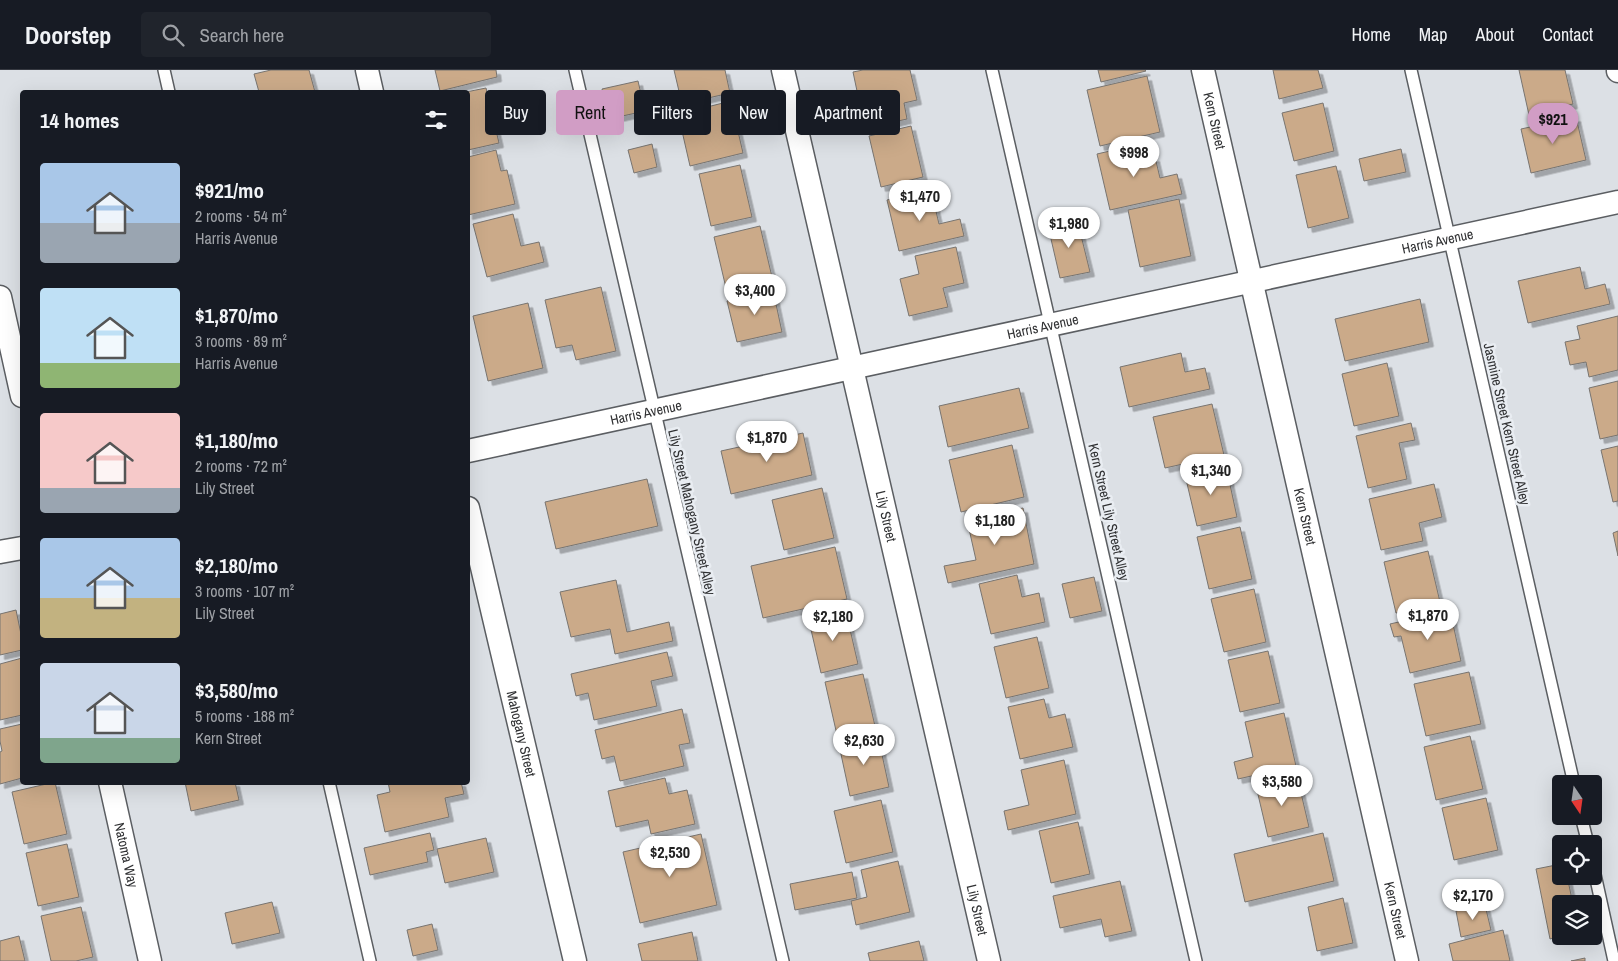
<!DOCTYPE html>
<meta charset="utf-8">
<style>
:root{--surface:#171b24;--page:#20242c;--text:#f1f3f6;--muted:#9ea1a6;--line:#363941;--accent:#d19dc5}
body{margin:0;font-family:"Archivo Narrow",sans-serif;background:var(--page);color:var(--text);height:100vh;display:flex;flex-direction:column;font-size:19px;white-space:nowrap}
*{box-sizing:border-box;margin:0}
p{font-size:16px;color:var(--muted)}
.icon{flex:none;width:28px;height:28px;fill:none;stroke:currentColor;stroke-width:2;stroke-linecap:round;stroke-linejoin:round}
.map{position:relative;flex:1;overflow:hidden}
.side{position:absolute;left:20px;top:20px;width:450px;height:695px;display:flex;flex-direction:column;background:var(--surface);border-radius:5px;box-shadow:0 5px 20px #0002}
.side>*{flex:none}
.top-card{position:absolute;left:485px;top:20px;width:475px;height:45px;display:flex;gap:10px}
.needle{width:32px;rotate:167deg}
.controls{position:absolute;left:1552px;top:705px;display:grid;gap:10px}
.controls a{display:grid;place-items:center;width:50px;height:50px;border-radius:5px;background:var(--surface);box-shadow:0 5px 20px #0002;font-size:25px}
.price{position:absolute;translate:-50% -42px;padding:0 11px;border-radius:18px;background:#fff;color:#222;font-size:16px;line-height:32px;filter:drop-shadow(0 1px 2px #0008)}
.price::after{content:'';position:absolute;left:50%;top:30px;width:15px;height:11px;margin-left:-8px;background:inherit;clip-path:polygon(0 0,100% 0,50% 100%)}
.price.active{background:var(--accent);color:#111}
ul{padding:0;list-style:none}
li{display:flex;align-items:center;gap:15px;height:125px;padding:0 20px}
li span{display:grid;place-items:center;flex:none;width:140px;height:100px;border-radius:5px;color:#555}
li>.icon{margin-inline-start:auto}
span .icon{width:60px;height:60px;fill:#fffc;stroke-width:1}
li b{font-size:21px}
h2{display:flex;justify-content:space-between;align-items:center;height:60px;padding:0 20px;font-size:21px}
.pill{padding:0 18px;border-radius:5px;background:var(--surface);box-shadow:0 5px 20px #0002;font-size:18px;line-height:45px}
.pill.active{background:var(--accent);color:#111}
header{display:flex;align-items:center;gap:30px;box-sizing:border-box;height:70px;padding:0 25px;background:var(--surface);border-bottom:1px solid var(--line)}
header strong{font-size:24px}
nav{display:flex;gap:28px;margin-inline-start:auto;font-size:18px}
.search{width:350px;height:45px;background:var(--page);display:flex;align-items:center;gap:12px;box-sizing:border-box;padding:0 18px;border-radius:5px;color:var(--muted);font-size:19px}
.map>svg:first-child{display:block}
.building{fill:#cbaa89;stroke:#787470;filter:url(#shadow)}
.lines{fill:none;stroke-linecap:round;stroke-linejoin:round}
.lane-casing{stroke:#5b5e62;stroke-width:14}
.street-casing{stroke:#5b5e62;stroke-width:25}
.lane{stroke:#fff;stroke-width:11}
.street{stroke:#fff;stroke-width:22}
.labels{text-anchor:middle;stroke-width:5;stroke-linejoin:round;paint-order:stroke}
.street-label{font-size:14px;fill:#303133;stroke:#e9edf2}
</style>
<header>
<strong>Doorstep</strong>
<div class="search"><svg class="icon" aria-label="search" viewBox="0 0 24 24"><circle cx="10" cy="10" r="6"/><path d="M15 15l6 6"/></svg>Search here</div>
<nav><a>Home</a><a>Map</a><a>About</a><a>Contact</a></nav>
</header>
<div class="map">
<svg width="1618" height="891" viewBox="0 0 1618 891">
<defs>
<filter id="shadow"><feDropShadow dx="4.5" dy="4.5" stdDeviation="0" flood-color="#0004"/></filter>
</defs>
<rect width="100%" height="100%" fill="#dce0e5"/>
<path class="building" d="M 271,0 L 309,0 L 315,22 L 259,22 L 254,4 Z
M 435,0 L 496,0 L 497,7 L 440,21 Z
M 674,0 L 725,0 L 730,23 L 682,34 Z
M 863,0 L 910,0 L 917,30 L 904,33 L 907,49 L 885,54 L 880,36 L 861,40 L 853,2 Z
M 1098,0 L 1145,0 L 1146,1 L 1101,12 Z
M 1273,0 L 1318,0 L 1323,18 L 1279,29 Z
M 1519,0 L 1565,0 L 1573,34 L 1529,45 Z
M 1147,6 L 1160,62 L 1100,76 L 1087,20 Z
M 638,11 L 645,41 L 609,49 L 602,19 Z
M 486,18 L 499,73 L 468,80 L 466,22 Z
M 731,31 L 743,83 L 690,96 L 682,61 L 699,57 L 695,40 Z
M 1323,33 L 1334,81 L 1294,91 L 1282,43 Z
M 1576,47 L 1586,90 L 1531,103 L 1521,59 Z
M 911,56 L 923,107 L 881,117 L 869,66 Z
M 652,74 L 657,97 L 634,103 L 628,80 Z
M 1140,74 L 1144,90 L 1155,87 L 1160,108 L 1177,104 L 1182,124 L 1110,140 L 1097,84 Z
M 1401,79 L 1406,102 L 1364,111 L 1359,89 Z
M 496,80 L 501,101 L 507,100 L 515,134 L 468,145 L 468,87 Z
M 740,95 L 752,147 L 711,156 L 699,104 Z
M 1336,96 L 1349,148 L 1308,158 L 1296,105 Z
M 931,120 L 939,154 L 960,149 L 964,166 L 899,181 L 887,130 Z
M 1179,129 L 1191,186 L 1140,197 L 1128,140 Z
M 513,144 L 521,176 L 539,172 L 544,192 L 487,207 L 473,154 Z
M 1077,149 L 1090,202 L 1060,208 L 1048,156 Z
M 760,156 L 772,207 L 726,218 L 714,167 Z
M 956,177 L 964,213 L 943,218 L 948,237 L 909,246 L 900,209 L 919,204 L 915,186 Z
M 1580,197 L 1585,219 L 1605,214 L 1610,234 L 1528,253 L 1518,211 Z
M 601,217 L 616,281 L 576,290 L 572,275 L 556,278 L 545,230 Z
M 773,220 L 782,262 L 737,272 L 727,231 Z
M 1420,229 L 1429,272 L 1345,291 L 1335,249 Z
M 528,233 L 543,298 L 488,311 L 473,246 Z
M 1618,246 L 1618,300 L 1589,307 L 1586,292 L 1570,295 L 1565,272 L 1580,269 L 1577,256 Z
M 1181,283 L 1185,302 L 1205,298 L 1210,319 L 1129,337 L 1120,297 Z
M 1387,293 L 1399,346 L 1354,356 L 1342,304 Z
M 1618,311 L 1618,365 L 1600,369 L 1589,318 Z
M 1019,318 L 1029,358 L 948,377 L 939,336 Z
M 1212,334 L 1224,385 L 1165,398 L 1153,347 Z
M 1411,353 L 1415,370 L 1399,373 L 1407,409 L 1368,418 L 1356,366 Z
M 803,363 L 812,405 L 731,424 L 721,381 Z
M 1012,375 L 1024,427 L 961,442 L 949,390 Z
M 1618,376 L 1618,431 L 1613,432 L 1601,380 Z
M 1226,396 L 1237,447 L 1197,456 L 1185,405 Z
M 647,409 L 658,456 L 556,479 L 545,432 Z
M 1434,414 L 1442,447 L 1419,453 L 1423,471 L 1381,480 L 1369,429 Z
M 822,418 L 834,468 L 784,480 L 772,430 Z
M 1023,438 L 1034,494 L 948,513 L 944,496 L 976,490 L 967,450 Z
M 1240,457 L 1252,509 L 1209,519 L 1197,467 Z
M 1618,461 L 1618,486 L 1613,463 Z
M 835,477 L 847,529 L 763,548 L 751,496 Z
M 1428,481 L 1440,532 L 1396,543 L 1384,492 Z
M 1017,505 L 1022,527 L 1039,523 L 1045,552 L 991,564 L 979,514 Z
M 1094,507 L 1102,541 L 1070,548 L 1062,514 Z
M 616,510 L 627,562 L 669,552 L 673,571 L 615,584 L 610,559 L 571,567 L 560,522 Z
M 1254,519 L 1266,572 L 1224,582 L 1211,529 Z
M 16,540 L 22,569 L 22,580 L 0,585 L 0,544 Z
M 1450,540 L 1461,591 L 1410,603 L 1401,566 L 1394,567 L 1390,554 Z
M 846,542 L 858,594 L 821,603 L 809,551 Z
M 1037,567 L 1049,618 L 1006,628 L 994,577 Z
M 1268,581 L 1280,633 L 1240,642 L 1228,590 Z
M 667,582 L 673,606 L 651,611 L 657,636 L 594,650 L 588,623 L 576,626 L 571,604 Z
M 22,588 L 22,645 L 0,650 L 0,594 Z
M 1469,602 L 1481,654 L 1426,666 L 1414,614 Z
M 863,604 L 875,656 L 837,665 L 825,612 Z
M 1044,629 L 1049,648 L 1065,644 L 1073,677 L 1020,689 L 1008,637 Z
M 682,639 L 690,673 L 679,675 L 684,696 L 620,711 L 614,686 L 602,689 L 595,660 Z
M 1284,643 L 1296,696 L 1238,709 L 1234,692 L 1253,687 L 1245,652 Z
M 22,654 L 22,708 L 0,714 L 0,682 L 2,681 L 0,671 L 0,659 Z
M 878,666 L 889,717 L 850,726 L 839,675 Z
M 1470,666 L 1483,719 L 1436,730 L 1424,677 Z
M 1064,690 L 1076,744 L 1008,760 L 1004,741 L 1029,735 L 1021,700 Z
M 1297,706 L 1309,757 L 1268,767 L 1256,716 Z
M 665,708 L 669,724 L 687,720 L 695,754 L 651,764 L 648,750 L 616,757 L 608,721 Z
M 55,712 L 67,764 L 24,774 L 12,722 Z
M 185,712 L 235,712 L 239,730 L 191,741 Z
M 388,712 L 461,712 L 464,724 L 445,728 L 449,747 L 385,762 L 377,725 L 390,722 Z
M 1486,728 L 1498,780 L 1454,790 L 1442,738 Z
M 881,730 L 893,782 L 846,793 L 834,741 Z
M 1078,752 L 1090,804 L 1051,813 L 1039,761 Z
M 430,763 L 434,780 L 426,782 L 428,792 L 370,805 L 364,778 Z
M 1323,763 L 1334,811 L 1245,832 L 1234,784 Z
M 701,764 L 717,835 L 640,853 L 623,782 Z
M 486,768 L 494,802 L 445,813 L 437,779 Z
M 67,774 L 79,827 L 38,836 L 26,783 Z
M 898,791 L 910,842 L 856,855 L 851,831 L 867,827 L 861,800 Z
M 1561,794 L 1561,806 L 1567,806 L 1573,834 L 1561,834 L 1561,866 L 1550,869 L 1536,799 Z
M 852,802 L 857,828 L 795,840 L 790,814 Z
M 1120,811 L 1132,861 L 1105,867 L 1101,849 L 1060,858 L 1053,826 Z
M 1343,828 L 1353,873 L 1317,881 L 1308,837 Z
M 272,832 L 280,863 L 232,874 L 225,843 Z
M 1485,835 L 1491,860 L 1461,867 L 1456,841 Z
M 81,837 L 93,887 L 76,891 L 51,891 L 41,846 Z
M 432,854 L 438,880 L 413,886 L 407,860 Z
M 1503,860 L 1510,891 L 1453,891 L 1449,874 Z
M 692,862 L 698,891 L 642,891 L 638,874 Z
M 19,866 L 25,891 L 0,891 L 0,871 Z
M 919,871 L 924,891 L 870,891 L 868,883 Z
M 1585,888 L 1585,891 L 1571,891 Z"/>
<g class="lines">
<defs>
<path id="lane" d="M 164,0 L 169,22
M 575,0 L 783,891
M 992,0 L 1196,891
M 1411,0 L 1574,714
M 329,712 L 370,891
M 1581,746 L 1588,774
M 1594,800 L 1614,891"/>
<g id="street">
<path d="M 367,0 L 372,22"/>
<path id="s1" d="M 783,0 L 989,891"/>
<path id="s2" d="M 1203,0 L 1407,891"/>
<path d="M 1618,0 L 1618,1"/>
<path d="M 0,227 L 22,326"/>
<path id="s3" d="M 468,381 L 1618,132"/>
<path id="s4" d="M 468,438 L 575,891"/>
<path d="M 0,482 L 22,478"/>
<path id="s5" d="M 110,712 L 150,891"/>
</g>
</defs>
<use href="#lane" class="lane-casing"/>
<use href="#street" class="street-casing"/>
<use href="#lane" class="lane"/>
<use href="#street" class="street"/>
</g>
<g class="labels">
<g class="street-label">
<text dy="5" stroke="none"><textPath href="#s2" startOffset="52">Kern Street</textPath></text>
<text dy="5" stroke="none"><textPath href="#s3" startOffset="992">Harris Avenue</textPath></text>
<text dy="5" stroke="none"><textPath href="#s3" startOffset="588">Harris Avenue</textPath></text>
<text dy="5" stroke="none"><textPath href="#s3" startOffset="182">Harris Avenue</textPath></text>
<text transform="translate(1507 354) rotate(77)" y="5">Jasmine Street Kern Street Alley</text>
<text transform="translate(692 442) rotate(77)" y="5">Lily Street Mahogany Street Alley</text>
<text transform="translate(1109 442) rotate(77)" y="5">Kern Street Lily Street Alley</text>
<text dy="5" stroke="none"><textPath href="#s1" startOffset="458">Lily Street</textPath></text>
<text dy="5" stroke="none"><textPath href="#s2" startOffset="458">Kern Street</textPath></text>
<text dy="5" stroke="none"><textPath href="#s4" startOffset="232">Mahogany Street</textPath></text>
<text dy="5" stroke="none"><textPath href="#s5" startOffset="75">Natoma Way</textPath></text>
<text dy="5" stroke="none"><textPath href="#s1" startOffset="862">Lily Street</textPath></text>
<text dy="5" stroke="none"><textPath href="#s2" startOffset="862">Kern Street</textPath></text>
</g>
</g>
</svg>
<div class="controls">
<a><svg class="needle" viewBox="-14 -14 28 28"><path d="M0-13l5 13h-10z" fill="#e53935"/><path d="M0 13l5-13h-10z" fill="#9ea1a6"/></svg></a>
<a><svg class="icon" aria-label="locate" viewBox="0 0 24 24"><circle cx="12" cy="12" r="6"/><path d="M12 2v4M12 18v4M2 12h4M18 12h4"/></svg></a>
<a><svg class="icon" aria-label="layers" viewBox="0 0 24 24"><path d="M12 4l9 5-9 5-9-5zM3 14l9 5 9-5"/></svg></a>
</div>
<b class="price active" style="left:1553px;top:75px">$921</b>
<b class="price" style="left:1134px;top:108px">$998</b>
<b class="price" style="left:920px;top:152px">$1,470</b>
<b class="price" style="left:1069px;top:179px">$1,980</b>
<b class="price" style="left:755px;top:246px">$3,400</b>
<b class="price" style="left:767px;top:393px">$1,870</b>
<b class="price" style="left:1211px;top:426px">$1,340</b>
<b class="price" style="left:995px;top:476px">$1,180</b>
<b class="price" style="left:1428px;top:571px">$1,870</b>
<b class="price" style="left:833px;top:572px">$2,180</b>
<b class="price" style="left:864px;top:696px">$2,630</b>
<b class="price" style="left:1282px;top:737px">$3,580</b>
<b class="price" style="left:670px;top:808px">$2,530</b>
<b class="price" style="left:1473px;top:851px">$2,170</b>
<div class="top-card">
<a class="pill">Buy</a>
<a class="pill active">Rent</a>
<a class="pill">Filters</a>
<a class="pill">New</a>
<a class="pill">Apartment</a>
</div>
<section class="side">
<h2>14 homes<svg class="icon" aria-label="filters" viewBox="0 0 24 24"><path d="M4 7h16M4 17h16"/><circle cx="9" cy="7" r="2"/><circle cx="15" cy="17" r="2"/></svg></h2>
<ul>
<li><span style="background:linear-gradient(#a9c7e8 60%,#9aa5b1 0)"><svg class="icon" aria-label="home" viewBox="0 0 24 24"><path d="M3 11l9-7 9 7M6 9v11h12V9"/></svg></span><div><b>$921/mo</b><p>2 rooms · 54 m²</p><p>Harris Avenue</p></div></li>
<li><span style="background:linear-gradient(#bfe0f5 75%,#8fb573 0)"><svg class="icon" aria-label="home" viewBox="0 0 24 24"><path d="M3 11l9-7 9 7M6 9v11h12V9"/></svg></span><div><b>$1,870/mo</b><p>3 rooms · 89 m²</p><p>Harris Avenue</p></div></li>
<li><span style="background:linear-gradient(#f6c9c9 75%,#9aa5b1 0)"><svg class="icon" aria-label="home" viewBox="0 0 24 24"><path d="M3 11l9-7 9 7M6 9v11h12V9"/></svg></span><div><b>$1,180/mo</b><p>2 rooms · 72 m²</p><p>Lily Street</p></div></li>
<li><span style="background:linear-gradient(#a9c7e8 60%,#c2b280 0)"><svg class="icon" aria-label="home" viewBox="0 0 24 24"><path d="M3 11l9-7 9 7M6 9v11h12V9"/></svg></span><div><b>$2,180/mo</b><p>3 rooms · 107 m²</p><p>Lily Street</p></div></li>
<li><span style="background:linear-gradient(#c9d6e8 75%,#7fa58c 0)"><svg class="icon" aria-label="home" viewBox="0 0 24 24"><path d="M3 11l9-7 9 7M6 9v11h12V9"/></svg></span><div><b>$3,580/mo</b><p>5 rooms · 188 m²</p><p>Kern Street</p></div></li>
</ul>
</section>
</div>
